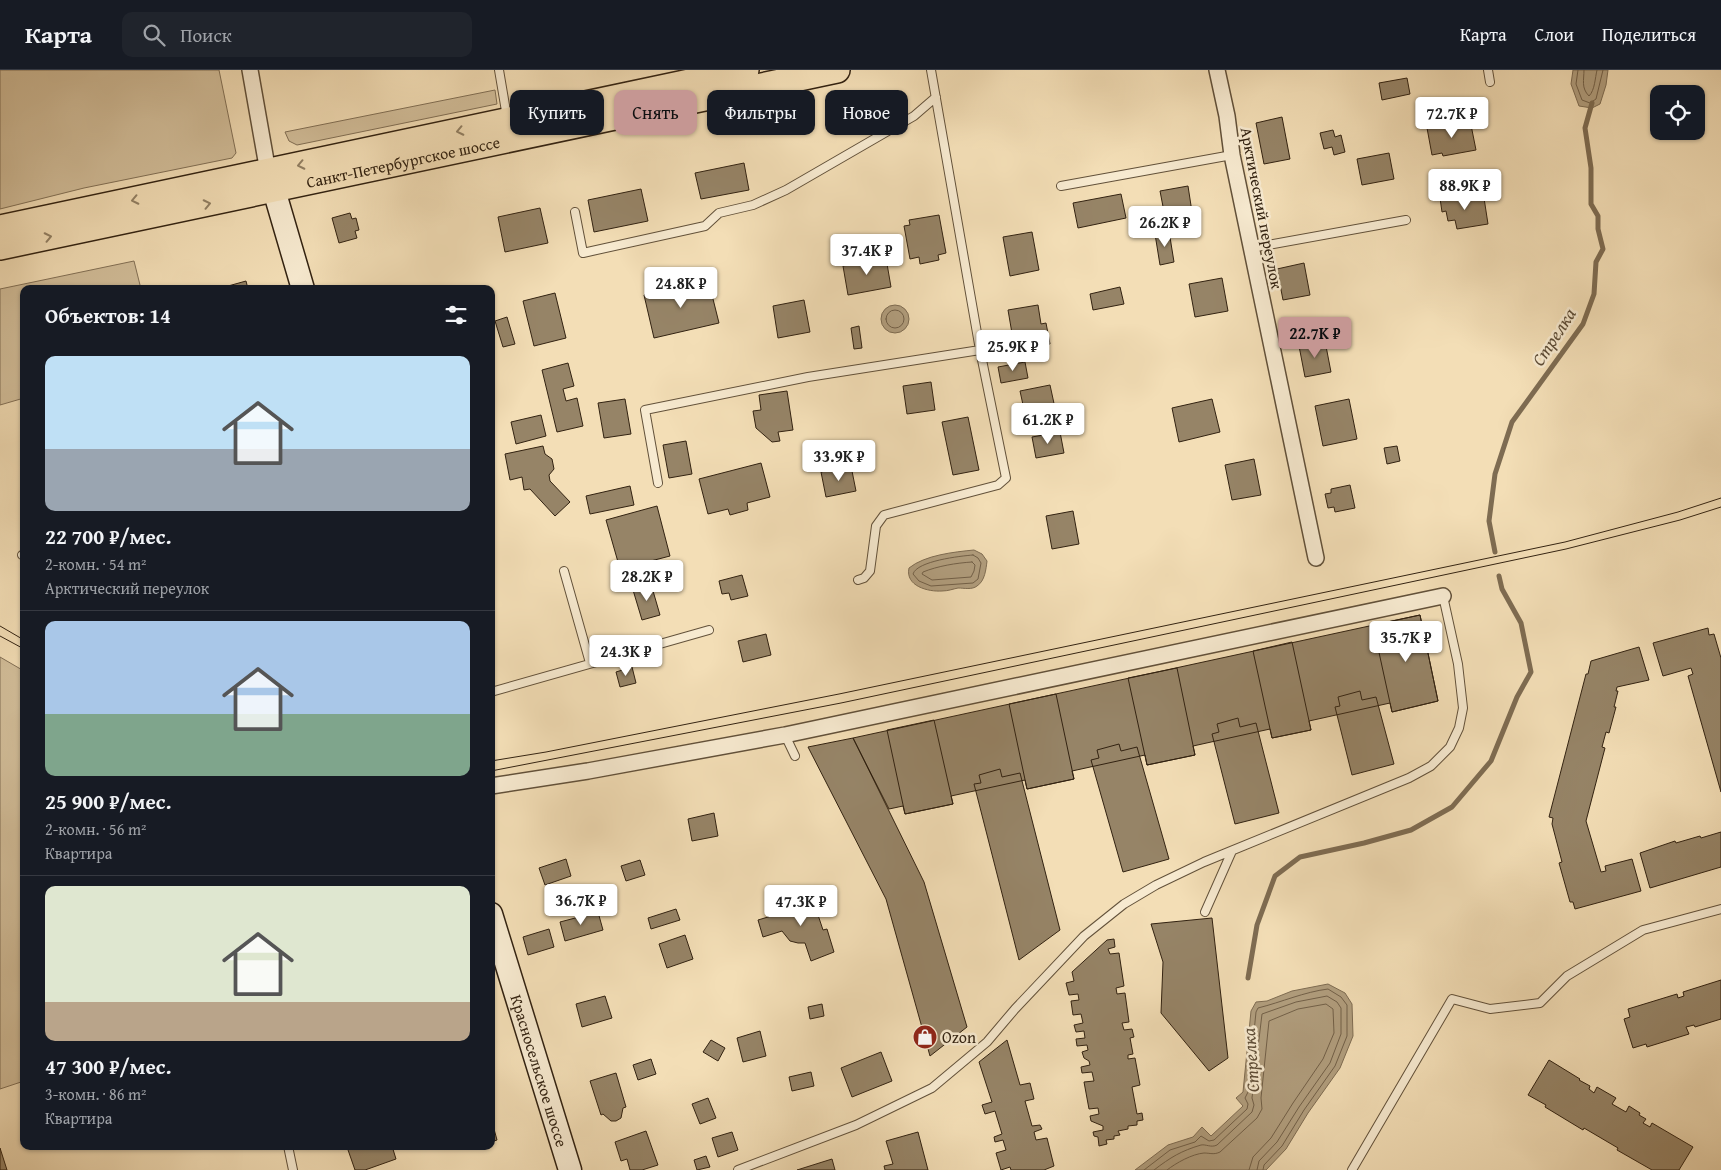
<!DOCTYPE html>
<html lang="ru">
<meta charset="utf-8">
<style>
:root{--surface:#171b24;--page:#20242c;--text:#f1f3f6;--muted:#9ea1a6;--line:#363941;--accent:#c59692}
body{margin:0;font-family:"Gentium Book Plus",serif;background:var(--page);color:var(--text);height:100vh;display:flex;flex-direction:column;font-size:19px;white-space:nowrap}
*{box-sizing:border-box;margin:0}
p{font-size:16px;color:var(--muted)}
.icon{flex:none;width:28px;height:28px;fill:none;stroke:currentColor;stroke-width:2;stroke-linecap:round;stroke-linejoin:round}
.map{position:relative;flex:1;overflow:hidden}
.side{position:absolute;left:20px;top:215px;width:475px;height:865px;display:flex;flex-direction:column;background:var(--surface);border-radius:10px;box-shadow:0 1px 4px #0004}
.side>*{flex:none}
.hud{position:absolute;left:510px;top:20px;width:475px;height:45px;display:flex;gap:10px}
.buttons{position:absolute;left:1650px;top:15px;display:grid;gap:10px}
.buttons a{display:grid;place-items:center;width:55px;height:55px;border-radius:10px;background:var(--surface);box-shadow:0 1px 4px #0004;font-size:25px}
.price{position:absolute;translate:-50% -42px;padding:0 11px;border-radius:5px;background:#fff;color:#222;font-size:16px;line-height:32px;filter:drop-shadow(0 1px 2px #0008)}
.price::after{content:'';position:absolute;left:50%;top:30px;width:15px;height:11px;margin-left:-8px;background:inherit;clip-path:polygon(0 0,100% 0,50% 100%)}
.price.on{background:var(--accent);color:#111}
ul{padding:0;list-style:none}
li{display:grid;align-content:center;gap:10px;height:265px;padding:0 25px}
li+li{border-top:1px solid var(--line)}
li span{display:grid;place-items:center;height:155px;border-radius:10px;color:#555}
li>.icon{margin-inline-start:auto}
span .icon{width:90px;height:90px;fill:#fffc;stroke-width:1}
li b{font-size:21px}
h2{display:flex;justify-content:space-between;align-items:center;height:60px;padding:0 25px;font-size:21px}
.chip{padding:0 18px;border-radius:10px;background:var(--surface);box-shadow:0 1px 4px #0004;font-size:18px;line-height:45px}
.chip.on{background:var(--accent);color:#111}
header{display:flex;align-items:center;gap:30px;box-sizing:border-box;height:70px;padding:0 25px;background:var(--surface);border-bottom:1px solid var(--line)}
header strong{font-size:24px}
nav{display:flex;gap:28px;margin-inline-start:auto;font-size:18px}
.search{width:350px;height:45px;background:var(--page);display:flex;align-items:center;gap:12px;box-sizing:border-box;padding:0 18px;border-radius:10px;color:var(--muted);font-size:19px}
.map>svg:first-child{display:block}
.green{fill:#d2be9a;stroke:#827056}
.water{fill:#b19e7e;stroke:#7e6c52}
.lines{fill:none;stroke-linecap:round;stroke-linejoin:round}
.shore{stroke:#726048;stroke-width:1}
.stream{stroke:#7e6c52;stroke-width:5}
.building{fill:#968467;stroke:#322211}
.lane-casing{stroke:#62513a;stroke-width:10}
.street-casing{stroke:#62513a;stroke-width:18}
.secondary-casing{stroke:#322211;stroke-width:25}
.primary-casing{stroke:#322211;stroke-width:28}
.lane{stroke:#f7ead0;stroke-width:8}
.street{stroke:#f7ead0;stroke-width:15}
.secondary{stroke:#f7ead0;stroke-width:22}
.primary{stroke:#f3deb6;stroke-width:25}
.tram{stroke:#322211;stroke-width:1}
.oneway{stroke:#928064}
.labels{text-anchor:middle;stroke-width:5;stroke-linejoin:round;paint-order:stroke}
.street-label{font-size:16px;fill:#322211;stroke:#f7ead0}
.poi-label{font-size:16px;fill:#322211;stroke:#f7ead0;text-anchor:start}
.water-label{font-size:18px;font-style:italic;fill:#5e4d37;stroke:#f7ead0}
</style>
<header>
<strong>Карта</strong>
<div class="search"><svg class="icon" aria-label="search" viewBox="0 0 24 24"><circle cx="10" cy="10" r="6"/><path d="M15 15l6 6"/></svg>Поиск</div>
<nav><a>Карта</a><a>Слои</a><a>Поделиться</a></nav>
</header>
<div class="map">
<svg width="1721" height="1100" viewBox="0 0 1721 1100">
<rect width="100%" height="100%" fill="#f3deb6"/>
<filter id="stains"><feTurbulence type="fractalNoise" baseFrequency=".004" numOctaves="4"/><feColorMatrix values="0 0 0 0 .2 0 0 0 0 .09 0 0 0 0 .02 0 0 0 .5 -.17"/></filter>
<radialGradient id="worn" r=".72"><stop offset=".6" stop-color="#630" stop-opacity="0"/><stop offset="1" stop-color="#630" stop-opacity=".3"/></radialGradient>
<path class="green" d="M 0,0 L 219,0 L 236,83 L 232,88 L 84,118 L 0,139 Z
M 495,20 L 497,34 L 297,75 L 289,71 L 285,62 Z
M 134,191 L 141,219 L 24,219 L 24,328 L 0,335 L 0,219 Z
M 0,587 L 24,601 L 24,1011 L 0,1019 Z"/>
<path class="water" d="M 1573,0 L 1608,0 L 1606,15 L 1600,34 L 1592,38 L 1579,36 L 1571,14 Z
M881 249a14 14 0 1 1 28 0a14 14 0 1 1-28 0Z
M 974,480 L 982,484 L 987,491 C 986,499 985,511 977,516 C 972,520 964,518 958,518 C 953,519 948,521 942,521 C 928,522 905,516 909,498 C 925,485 954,482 974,480 Z
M 1328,914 L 1345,923 L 1352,934 L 1353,966 L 1340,998 L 1308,1043 L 1286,1079 L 1266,1100 L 1135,1100 L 1168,1075 L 1193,1067 L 1202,1057 L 1211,1066 L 1243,1036 L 1236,1028 L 1243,1022 L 1251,941 L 1256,932 L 1267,931 L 1292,921 Z"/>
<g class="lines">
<path class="shore" d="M 1578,0 L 1576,14 L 1582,30 L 1590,33 L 1596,29 L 1603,0
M 1584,0 C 1584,10 1581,18 1589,26 C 1595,20 1595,8 1597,0
M886 249a9 9 0 1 1 18 0a9 9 0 1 1-18 0Z
M 973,485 L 978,488 L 981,493 L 978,509 L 973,513 L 931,516 L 919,511 L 913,504 C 917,491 960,486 973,485 Z
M 972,492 L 975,495 L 974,501 L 971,507 L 932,510 L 922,504 L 923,502 C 938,496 956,493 972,492 Z
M 1144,1100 L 1170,1080 L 1195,1072 L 1201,1066 L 1209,1071 L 1214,1070 L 1247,1039 L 1248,1034 L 1245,1028 L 1248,1022 L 1256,942 L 1258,938 C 1282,932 1304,922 1328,919 L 1341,927 L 1347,935 L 1347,966 L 1335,996 L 1304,1040 L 1282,1076 L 1264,1095 L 1263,1100
M 1154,1100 C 1171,1087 1181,1081 1201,1075 C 1206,1074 1211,1078 1217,1075 L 1252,1042 L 1254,1035 L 1252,1028 L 1262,944 L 1296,932 L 1327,926 L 1337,932 L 1341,938 L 1341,964 L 1330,993 L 1299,1037 L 1277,1072 L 1259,1091 L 1257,1100
M 1167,1100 C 1176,1093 1192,1084 1204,1083 C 1210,1083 1214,1085 1220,1082 L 1257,1048 L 1262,1039 L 1261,1028 L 1269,951 L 1298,939 L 1326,934 L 1333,939 L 1334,963 L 1323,989 L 1293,1033 L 1271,1068 L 1253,1087 L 1249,1100"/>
<path class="stream" d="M 1495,482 L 1489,451 L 1495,404 L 1512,352 L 1583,254 L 1594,224 L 1596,192 L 1603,179 L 1598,159 L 1598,146 L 1591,134 L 1591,98 L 1585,58 L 1592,33
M 1248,908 L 1257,855 L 1275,806 L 1300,787 L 1364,773 L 1411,760 L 1452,737 L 1491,691 L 1517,627 L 1531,602 L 1521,553 L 1502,519 L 1499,506"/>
</g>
<path class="building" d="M 1407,8 L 1410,24 L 1382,30 L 1379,13 Z
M 1282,47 L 1290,89 L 1264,94 L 1256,53 Z
M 1470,50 L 1476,80 L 1443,86 L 1442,83 L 1432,85 L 1427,58 Z
M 1333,60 L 1335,67 L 1341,65 L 1345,82 L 1334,85 L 1332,77 L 1324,79 L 1320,63 Z
M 1389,83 L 1394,109 L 1362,115 L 1357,89 Z
M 744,93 L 749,120 L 701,129 L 695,103 Z
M 1188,116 L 1192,142 L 1165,147 L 1160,121 Z
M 641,119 L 648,151 L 594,162 L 588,130 Z
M 1121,124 L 1126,148 L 1078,158 L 1073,133 Z
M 1462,124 L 1463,131 L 1484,128 L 1488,154 L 1457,159 L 1455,150 L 1448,151 L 1446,141 L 1442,142 L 1440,128 Z
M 540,138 L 548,173 L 505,182 L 498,147 Z
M 350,143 L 352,149 L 356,148 L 359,160 L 355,161 L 357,168 L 339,173 L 332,148 Z
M 939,145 L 946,183 L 938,185 L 939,190 L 920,194 L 919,187 L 910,189 L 904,156 L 910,155 L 909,150 Z
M 1169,161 L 1174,192 L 1160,195 L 1155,164 Z
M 1032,162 L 1039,200 L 1010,206 L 1003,167 Z
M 886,188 L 891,217 L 848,225 L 843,196 Z
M 1304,193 L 1310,225 L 1283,230 L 1277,199 Z
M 1222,208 L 1228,241 L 1195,247 L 1189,214 Z
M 708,209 L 719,253 L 654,268 L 644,225 Z
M 246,211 L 248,219 L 222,219 L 221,218 Z
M 1120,217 L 1124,234 L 1093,240 L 1090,224 Z
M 555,223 L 566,268 L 534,276 L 523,231 Z
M 804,230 L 810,262 L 778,268 L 773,236 Z
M 1038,235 L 1041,254 L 1046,253 L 1050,274 L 1037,276 L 1036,271 L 1014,275 L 1008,240 Z
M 507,247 L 515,274 L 503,277 L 495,251 Z
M 859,256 L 862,278 L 854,279 L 851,258 Z
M 1325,271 L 1331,302 L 1305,307 L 1299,276 Z
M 1025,292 L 1028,308 L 1001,313 L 998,297 Z
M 568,293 L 574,316 L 563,319 L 566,331 L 577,328 L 583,356 L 557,362 L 542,300 Z
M 931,312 L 935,340 L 907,344 L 903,316 Z
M 1050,315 L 1055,338 L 1025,344 L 1020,321 Z
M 787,321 L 793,360 L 778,362 L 780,371 L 772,372 L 756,358 L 753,341 L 761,340 L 759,325 Z
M 625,329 L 631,364 L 604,368 L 598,333 Z
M 1212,329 L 1220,362 L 1179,372 L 1172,338 Z
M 1349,329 L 1357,369 L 1323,376 L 1315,336 Z
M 541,345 L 546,366 L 516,374 L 511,352 Z
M 968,347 L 979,400 L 953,405 L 942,352 Z
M 1060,362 L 1064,383 L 1036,388 L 1032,367 Z
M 686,371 L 692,404 L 669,408 L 663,375 Z
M 543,376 L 545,384 L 552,389 L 554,399 L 549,405 L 550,411 L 570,432 L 555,446 L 530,419 L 524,420 L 522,407 L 510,410 L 505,384 Z
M 1397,376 L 1400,391 L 1387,394 L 1384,378 Z
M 1254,389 L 1261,425 L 1232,430 L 1225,395 Z
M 761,393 L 770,427 L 747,433 L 748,440 L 730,445 L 728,439 L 708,444 L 699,409 Z
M 851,396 L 856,421 L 826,427 L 821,402 Z
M 1350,415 L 1355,438 L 1335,442 L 1334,437 L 1328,438 L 1325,424 L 1331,423 L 1331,419 Z
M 630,416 L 634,435 L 590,444 L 586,426 Z
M 657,436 L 670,486 L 620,499 L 606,450 Z
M 1073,441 L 1079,474 L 1052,479 L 1046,446 Z
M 742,505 L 748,526 L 731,530 L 729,523 L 722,524 L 719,511 Z
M 651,514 L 660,545 L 642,550 L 633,520 Z
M 1420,545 L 1438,631 L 1392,642 L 1373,555 Z
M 1420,545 L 1438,631 L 1392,642 L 1390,633 L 1309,651 L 1311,660 L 1272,668 L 1270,659 L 1193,676 L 1195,685 L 1147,695 L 1145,685 L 1072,701 L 1074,709 L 1027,719 L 1025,710 L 951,726 L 953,734 L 905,744 L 903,736 L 889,739 L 853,668 Z
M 1708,558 L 1709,565 L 1714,564 L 1721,588 L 1721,722 L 1688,606 L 1693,604 L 1691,598 L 1663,606 L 1653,573 Z
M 766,564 L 771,585 L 743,592 L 738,571 Z
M 1292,572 L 1311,660 L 1272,668 L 1253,581 Z
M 1639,577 L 1649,610 L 1617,617 L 1616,621 L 1618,621 L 1614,637 L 1616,637 L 1609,663 L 1606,662 L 1602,677 L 1605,678 L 1586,751 L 1601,802 L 1606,801 L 1605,796 L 1632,789 L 1641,821 L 1575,839 L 1573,832 L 1570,832 L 1559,793 L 1562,792 L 1552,754 L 1553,748 L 1549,747 L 1586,604 L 1588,604 L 1591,591 Z
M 632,597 L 636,613 L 620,617 L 616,602 Z
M 1177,598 L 1195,685 L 1147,695 L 1128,608 Z
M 1360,621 L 1362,630 L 1376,627 L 1394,694 L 1352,705 L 1335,637 L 1340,636 L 1338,627 Z
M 1056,624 L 1074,709 L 1027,719 L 1009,634 Z
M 1238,648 L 1240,657 L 1256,653 L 1279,743 L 1235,754 L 1212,664 L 1219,662 L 1217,654 Z
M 934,650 L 953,734 L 905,744 L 887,660 Z
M 853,668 L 924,812 L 967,957 L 930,986 L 886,829 L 808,677 Z
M 1119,674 L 1121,681 L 1137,677 L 1169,789 L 1123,802 L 1091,690 L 1099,688 L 1097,680 Z
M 1000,699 L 1002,707 L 1020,703 L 1060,860 L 1019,890 L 974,714 L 981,713 L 979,705 Z
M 714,743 L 718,766 L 692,771 L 688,749 Z
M 1721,762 L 1721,797 L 1650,818 L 1640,783 L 1675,771 L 1676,773 L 1700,766 L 1701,768 Z
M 566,789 L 571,806 L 545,815 L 539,798 Z
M 640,790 L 645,805 L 626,811 L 621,796 Z
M 816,823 L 820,837 L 816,839 L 823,860 L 827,859 L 834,882 L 811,891 L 805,873 L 798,873 L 790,871 L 782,861 L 763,867 L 758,850 L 795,839 L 792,830 Z
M 676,839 L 680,850 L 651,859 L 648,848 Z
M 598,842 L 603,860 L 565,871 L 560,852 Z
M 1212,848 L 1228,988 L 1209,1001 L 1161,943 L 1163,892 L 1151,854 Z
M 549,859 L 554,877 L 528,885 L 523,867 Z
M 685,865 L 693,889 L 667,898 L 659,874 Z
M 1114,869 L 1115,877 L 1108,879 L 1110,884 L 1119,883 L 1124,916 L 1116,918 L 1117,924 L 1125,923 L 1129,952 L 1122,953 L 1124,960 L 1132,959 L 1134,967 L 1130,968 L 1133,984 L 1128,985 L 1128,989 L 1135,988 L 1140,1015 L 1132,1017 L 1137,1044 L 1142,1043 L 1143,1050 L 1137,1051 L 1137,1055 L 1128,1056 L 1128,1059 L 1118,1061 L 1120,1065 L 1114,1066 L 1114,1069 L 1106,1070 L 1107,1074 L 1099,1076 L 1098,1067 L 1094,1066 L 1093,1062 L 1103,1060 L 1103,1056 L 1091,1051 L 1090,1046 L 1099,1044 L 1098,1038 L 1089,1039 L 1084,1012 L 1094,1011 L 1092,1002 L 1082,1003 L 1081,997 L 1090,995 L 1089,991 L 1084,988 L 1082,982 L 1088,980 L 1087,975 L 1077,976 L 1076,969 L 1085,968 L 1084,961 L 1076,962 L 1074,955 L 1083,953 L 1081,944 L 1073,945 L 1071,931 L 1079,930 L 1078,924 L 1069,925 L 1066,913 L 1074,911 L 1072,902 L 1107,870 Z
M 1721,910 L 1721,949 L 1695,957 L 1694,955 L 1686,957 L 1689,964 L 1647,977 L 1646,974 L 1633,978 L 1624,949 L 1630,947 L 1628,939 L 1677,924 L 1678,928 L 1684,926 L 1683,922 Z
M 605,926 L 612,948 L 582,957 L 576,934 Z
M 822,934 L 824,946 L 810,949 L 808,937 Z
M 760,961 L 766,986 L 743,992 L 737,968 Z
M 711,970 L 725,978 L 718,991 L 703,982 Z
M 1007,970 L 1020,1015 L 1030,1013 L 1034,1029 L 1025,1031 L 1032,1056 L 1040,1055 L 1042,1059 L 1034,1062 L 1036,1070 L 1047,1068 L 1054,1096 L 1044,1100 L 1011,1100 L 1010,1097 L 1001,1100 L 996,1083 L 1006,1080 L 1003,1070 L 995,1072 L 994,1067 L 1002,1064 L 995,1041 L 985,1044 L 982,1035 L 992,1032 L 979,992 Z
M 881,982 L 892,1011 L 852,1027 L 841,998 Z
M 651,989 L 656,1004 L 638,1010 L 633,995 Z
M 1549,990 L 1580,1009 L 1579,1010 L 1590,1016 L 1589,1019 L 1594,1023 L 1597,1017 L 1616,1028 L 1612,1034 L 1626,1042 L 1629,1036 L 1640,1043 L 1639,1045 L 1646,1049 L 1643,1053 L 1650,1057 L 1652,1053 L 1693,1077 L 1679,1100 L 1652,1100 L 1617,1080 L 1618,1078 L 1584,1058 L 1583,1060 L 1545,1037 L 1546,1035 L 1528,1025 Z
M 811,1002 L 814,1016 L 792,1021 L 789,1007 Z
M 616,1003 L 626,1037 L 623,1038 L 621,1048 L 616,1051 L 611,1051 L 603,1044 L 601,1045 L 590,1011 Z
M 708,1028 L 716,1048 L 700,1054 L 692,1034 Z
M 491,1048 L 497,1070 L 491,1072 Z
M 646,1061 L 658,1095 L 642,1100 L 630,1100 L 627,1089 L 621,1091 L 615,1072 Z
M 732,1062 L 738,1080 L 718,1087 L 712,1068 Z
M 918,1062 L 928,1100 L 885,1100 L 884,1096 L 893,1094 L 886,1071 Z
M 392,1076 L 396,1089 L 365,1100 L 355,1100 L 347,1077 Z
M 0,1078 L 7,1100 L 0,1100 Z
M 706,1086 L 710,1097 L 697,1100 L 694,1090 Z
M 832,1089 L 835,1100 L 797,1100 Z"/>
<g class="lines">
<defs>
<path id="lane" d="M 499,0 L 507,47
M 1488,0 L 1490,12
M 1061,116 L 1232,85
M 575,142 L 583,183 L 705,156 L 719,143 L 753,135 L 786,120 L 914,46 L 936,27
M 1251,178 L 1406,150
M 658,413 L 645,340 L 808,307 L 980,280
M 22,485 L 24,484
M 564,501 L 590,593
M 858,510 L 864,508 L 870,501 L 876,456 L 884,445 L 998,415 L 1006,408 L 980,280 L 931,0
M 491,622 L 709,560
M 785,665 L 795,686
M 1205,842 L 1232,781
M 288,1076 L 293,1100
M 738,1100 L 856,1055 L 932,1018 L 987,972 L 1015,939 L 1084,866 L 1124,834 L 1156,815 L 1204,792 L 1409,708 L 1431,696 L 1450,677 L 1459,658 L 1463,638 L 1458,594 L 1443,526
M 1352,1100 L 1452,929 L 1490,939 L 1540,933 L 1567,906 L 1643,860 L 1721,839"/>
<path id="street" d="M 250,0 L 268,102
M 1217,0 L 1227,46 L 1232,85 L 1316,488
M 491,716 L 588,701 L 785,665 L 1443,526"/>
<g id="secondary">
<path d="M 269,103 L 303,219"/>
<path id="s1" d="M 491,844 L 570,1100"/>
</g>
<g id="primary">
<path d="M 0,158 L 746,0"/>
<path id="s2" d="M 0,177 L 837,0"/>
</g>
</defs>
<use href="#lane" class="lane-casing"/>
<use href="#street" class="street-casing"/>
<use href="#secondary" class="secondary-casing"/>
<use href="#primary" class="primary-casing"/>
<use href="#lane" class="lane"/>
<use href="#street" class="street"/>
<use href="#secondary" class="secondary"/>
<use href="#primary" class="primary"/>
<path class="tram" d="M 0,556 L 24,570
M 0,566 L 24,579
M 491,691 L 546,682 L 839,624 L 1565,472 L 1678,442 L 1721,428
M 491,701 L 841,633 L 1566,479 L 1680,450 L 1721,437"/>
</g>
<defs><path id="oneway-chevron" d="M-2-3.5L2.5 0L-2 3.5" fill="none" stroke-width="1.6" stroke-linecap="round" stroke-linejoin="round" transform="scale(1.25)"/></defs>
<g class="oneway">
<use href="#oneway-chevron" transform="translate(460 61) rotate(168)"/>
<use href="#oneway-chevron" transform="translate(301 95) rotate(168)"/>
<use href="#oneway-chevron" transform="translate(135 130) rotate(168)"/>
<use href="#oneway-chevron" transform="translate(207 134) rotate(-12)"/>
<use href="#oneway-chevron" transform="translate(48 167) rotate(-12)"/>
</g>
<defs>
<symbol id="shop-disc" viewBox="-11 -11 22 22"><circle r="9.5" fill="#8f2418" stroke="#f7ead0"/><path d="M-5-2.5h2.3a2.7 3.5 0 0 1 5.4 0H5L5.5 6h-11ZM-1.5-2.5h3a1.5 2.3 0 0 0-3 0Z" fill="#fff"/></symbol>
</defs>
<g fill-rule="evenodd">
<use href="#shop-disc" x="911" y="953" width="28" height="28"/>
</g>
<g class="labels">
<g class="street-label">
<text dy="6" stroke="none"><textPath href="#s2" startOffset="412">Санкт-Петербургское шоссе</textPath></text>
<text transform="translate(1262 138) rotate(79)" y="6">Арктический переулок</text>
<text dy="6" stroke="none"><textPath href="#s1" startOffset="164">Красносельское шоссе</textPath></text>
</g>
<g class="poi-label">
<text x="942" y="973">Ozon</text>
</g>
<g class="water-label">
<text transform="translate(1554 267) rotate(-57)" y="6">Стрелка</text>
<text transform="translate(1251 990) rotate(-94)" y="6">Стрелка</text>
</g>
</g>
<rect width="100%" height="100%" filter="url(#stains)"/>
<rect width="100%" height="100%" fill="url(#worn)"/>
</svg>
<div class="buttons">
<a><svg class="icon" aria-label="locate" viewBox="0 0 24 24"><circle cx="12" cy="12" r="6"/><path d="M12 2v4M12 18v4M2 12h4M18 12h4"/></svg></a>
</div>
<b class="price" style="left:1452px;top:69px">72.7K ₽</b>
<b class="price" style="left:1465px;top:141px">88.9K ₽</b>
<b class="price" style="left:1165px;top:178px">26.2K ₽</b>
<b class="price" style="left:867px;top:206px">37.4K ₽</b>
<b class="price" style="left:681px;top:239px">24.8K ₽</b>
<b class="price on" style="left:1315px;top:289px">22.7K ₽</b>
<b class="price" style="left:1013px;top:302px">25.9K ₽</b>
<b class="price" style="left:1048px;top:375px">61.2K ₽</b>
<b class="price" style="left:839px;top:412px">33.9K ₽</b>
<b class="price" style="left:647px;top:532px">28.2K ₽</b>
<b class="price" style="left:1406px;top:593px">35.7K ₽</b>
<b class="price" style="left:626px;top:607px">24.3K ₽</b>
<b class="price" style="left:581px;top:856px">36.7K ₽</b>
<b class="price" style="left:801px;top:857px">47.3K ₽</b>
<div class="hud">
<a class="chip">Купить</a>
<a class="chip on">Снять</a>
<a class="chip">Фильтры</a>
<a class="chip">Новое</a>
</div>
<section class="side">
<h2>Объектов: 14<svg class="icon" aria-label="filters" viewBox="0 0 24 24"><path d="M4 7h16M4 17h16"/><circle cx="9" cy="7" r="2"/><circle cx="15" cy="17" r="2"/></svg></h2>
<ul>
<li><span style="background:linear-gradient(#bfe0f5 60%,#9aa5b1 0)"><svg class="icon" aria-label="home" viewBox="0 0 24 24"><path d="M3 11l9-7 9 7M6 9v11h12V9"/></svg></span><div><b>22 700 ₽/мес.</b><p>2-комн. · 54 m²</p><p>Арктический переулок</p></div></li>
<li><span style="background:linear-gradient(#a9c7e8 60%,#7fa58c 0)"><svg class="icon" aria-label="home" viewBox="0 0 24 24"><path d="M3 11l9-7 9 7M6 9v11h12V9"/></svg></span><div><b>25 900 ₽/мес.</b><p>2-комн. · 56 m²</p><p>Квартира</p></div></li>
<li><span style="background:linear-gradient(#dfe7d0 75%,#b9a48a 0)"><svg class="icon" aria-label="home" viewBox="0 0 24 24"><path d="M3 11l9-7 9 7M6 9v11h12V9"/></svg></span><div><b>47 300 ₽/мес.</b><p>3-комн. · 86 m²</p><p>Квартира</p></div></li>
</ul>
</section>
</div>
